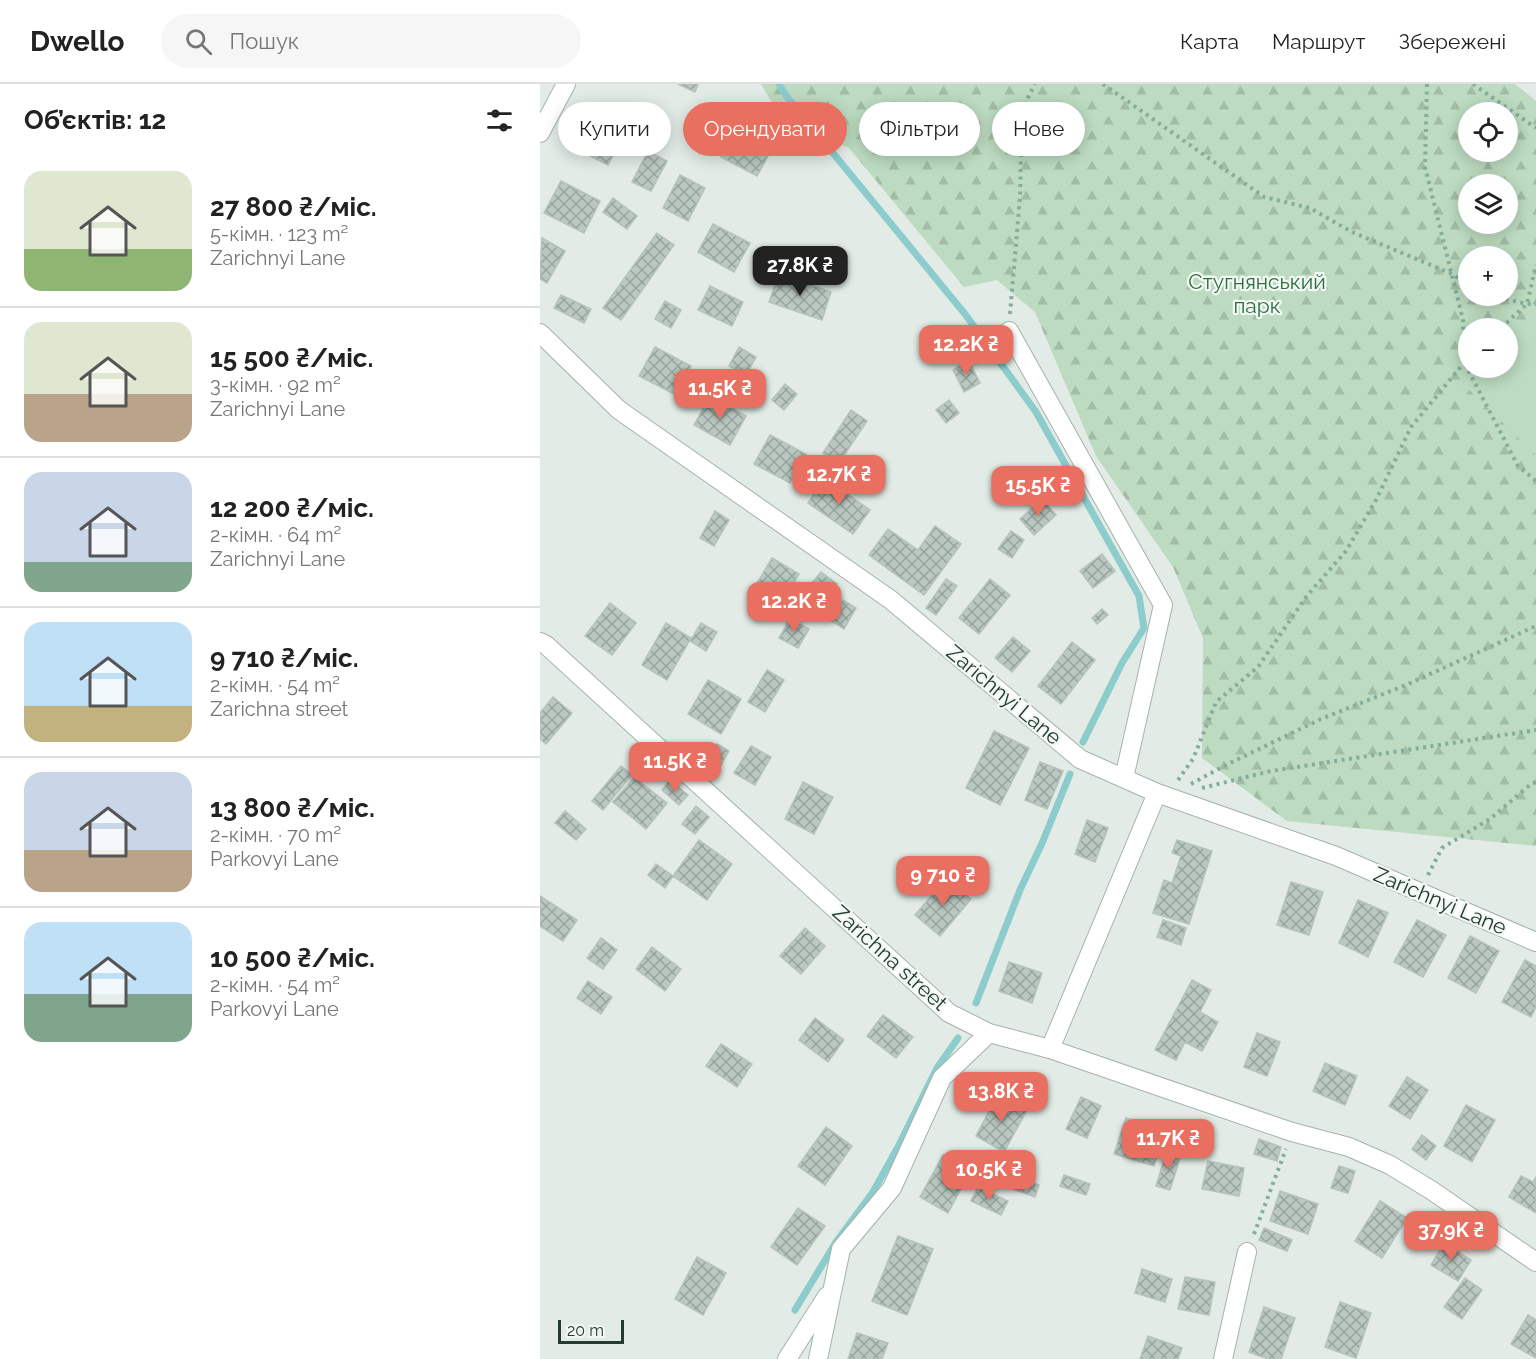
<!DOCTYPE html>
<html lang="uk">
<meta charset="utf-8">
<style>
:root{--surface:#fff;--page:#f6f6f6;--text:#222;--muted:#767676;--line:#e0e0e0;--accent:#e97061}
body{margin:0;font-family:Raleway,sans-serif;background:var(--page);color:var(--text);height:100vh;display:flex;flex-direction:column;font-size:22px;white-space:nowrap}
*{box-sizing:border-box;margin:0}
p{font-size:20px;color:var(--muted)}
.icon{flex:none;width:33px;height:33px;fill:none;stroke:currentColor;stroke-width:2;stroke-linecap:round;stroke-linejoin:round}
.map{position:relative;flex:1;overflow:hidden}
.sheet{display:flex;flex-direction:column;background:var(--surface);width:540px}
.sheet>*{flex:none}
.guide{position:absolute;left:18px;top:18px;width:570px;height:54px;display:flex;gap:12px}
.fabs{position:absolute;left:918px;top:18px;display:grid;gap:12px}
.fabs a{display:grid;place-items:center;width:60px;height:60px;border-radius:50%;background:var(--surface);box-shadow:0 3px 15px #0003;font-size:30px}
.scale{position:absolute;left:18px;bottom:15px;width:66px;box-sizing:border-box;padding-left:6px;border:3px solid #233b31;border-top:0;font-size:16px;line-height:21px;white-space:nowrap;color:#233b31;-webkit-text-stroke:4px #f2f8f4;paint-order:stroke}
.price{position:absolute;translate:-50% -51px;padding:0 14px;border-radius:12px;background:var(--accent);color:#fff;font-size:20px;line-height:39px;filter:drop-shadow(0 2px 3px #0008)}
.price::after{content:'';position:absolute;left:50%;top:36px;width:18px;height:14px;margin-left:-9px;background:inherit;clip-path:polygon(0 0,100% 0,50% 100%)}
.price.current{background:#222;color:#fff}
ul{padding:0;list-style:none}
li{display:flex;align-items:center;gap:18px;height:150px;padding:0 24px}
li+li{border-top:2px solid var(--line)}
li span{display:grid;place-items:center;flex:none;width:168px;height:120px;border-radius:18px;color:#555}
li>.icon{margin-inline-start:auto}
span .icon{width:72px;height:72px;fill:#fffc;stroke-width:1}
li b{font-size:26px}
h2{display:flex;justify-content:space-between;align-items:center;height:72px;padding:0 24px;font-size:26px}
.tag{padding:0 21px;border-radius:27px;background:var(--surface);box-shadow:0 3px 15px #0003;font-size:21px;line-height:54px}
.tag.current{background:var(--accent);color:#fff}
header{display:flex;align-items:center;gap:36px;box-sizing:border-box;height:84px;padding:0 30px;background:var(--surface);border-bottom:2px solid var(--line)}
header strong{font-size:28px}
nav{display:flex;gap:33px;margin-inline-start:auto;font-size:21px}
.search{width:420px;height:54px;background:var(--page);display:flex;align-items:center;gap:15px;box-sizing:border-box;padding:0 21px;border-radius:33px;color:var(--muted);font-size:22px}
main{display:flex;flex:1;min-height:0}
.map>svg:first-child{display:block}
.forest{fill:url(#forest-firs);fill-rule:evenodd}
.pitch{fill:#bcdbc0}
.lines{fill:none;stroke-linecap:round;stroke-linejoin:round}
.stream{stroke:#8dcccd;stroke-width:7}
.building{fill:url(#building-cross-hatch);stroke:#b4c4bb;stroke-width:1.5}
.minor-casing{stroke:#a5b3ab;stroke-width:20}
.path{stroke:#84ad9a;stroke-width:4;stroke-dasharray:3 4.5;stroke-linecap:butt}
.minor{stroke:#fff;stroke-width:18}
.labels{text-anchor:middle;stroke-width:4.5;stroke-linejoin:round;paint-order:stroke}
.park-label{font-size:21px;fill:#2f6f3f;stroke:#f2f8f4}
.street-label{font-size:21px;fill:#233b31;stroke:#f2f8f4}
</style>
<header>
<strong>Dwello</strong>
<div class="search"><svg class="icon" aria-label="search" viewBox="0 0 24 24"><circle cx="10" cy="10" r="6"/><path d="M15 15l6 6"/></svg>Пошук</div>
<nav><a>Карта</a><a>Маршрут</a><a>Збережені</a></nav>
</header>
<main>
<section class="sheet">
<h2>Об’єктів: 12<svg class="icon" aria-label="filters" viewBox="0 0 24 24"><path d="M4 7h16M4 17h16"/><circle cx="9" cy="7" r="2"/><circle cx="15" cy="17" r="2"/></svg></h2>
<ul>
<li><span style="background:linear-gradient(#dfe7d0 65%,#8fb573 0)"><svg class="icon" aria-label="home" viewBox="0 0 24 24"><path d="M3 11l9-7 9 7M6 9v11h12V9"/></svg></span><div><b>27 800 ₴/міс.</b><p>5-кімн. · 123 m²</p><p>Zarichnyi Lane</p></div></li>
<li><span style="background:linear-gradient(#dfe7d0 60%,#b9a48a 0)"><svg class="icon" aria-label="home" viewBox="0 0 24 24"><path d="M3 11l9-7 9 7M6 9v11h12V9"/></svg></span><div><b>15 500 ₴/міс.</b><p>3-кімн. · 92 m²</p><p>Zarichnyi Lane</p></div></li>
<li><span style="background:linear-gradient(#c9d6e8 75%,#7fa58c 0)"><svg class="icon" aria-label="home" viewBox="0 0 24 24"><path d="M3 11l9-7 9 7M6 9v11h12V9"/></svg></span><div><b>12 200 ₴/міс.</b><p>2-кімн. · 64 m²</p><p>Zarichnyi Lane</p></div></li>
<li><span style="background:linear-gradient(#bfe0f5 70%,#c2b280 0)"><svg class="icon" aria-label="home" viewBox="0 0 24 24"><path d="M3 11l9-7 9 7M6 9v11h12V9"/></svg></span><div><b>9 710 ₴/міс.</b><p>2-кімн. · 54 m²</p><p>Zarichna street</p></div></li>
<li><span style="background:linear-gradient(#c9d6e8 65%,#b9a48a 0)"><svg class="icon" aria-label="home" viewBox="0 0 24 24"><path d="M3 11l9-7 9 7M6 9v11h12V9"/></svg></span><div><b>13 800 ₴/міс.</b><p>2-кімн. · 70 m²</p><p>Parkovyi Lane</p></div></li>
<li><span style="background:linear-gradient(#bfe0f5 60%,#7fa58c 0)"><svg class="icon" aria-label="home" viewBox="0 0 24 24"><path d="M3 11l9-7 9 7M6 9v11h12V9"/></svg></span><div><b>10 500 ₴/міс.</b><p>2-кімн. · 54 m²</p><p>Parkovyi Lane</p></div></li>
</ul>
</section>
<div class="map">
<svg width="996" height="1275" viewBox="0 0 996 1275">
<defs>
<pattern id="forest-firs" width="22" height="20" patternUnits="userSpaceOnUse" patternTransform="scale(1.5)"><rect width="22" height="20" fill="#bcdbc0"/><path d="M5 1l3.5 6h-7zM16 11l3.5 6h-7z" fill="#a1bda5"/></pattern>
<pattern id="building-cross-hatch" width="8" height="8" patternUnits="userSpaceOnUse" patternTransform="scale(1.5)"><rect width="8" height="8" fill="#bac8c1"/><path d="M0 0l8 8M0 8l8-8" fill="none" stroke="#97a49d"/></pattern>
</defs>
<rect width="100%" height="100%" fill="#e2ebe5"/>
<path class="forest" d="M 221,0 L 975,0 L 996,17 L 996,762 L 747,737 L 662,674 L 663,554 L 633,483 L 556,372 L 495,228 L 457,196 L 424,203 L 309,64 L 235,24 ZM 928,28 L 968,28 L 968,68 L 928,68 ZM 928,100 L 968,100 L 968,140 L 928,140 ZM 928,172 L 968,172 L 968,212 L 928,212 ZM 928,244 L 968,244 L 968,284 L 928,284 Z"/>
<path class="pitch" d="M 996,227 L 996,371 L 924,301 L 941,284 L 968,284 L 968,256 Z"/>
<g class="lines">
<path class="stream" d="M 239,0 L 247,13 L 425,230 L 496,328 L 599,512 L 604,544 L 582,579 L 543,658
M 436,919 L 480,806 L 503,757 L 530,690
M 255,1226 L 296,1158 L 333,1108 L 358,1063 L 397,984 L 418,954"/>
</g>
<path class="building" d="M 138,0 L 158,0 L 155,8 Z
M 55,33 L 85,49 L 68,81 L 38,66 Z
M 197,44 L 233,63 L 217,92 L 181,73 Z
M 108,67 L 127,77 L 111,107 L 92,98 Z
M 140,91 L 165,104 L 148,137 L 123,124 Z
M 21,97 L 60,117 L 44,149 L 4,129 Z
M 73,114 L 97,132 L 87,145 L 63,128 Z
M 173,140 L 210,159 L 194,188 L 158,168 Z
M 117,149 L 134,161 L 81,236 L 63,224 Z
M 2,154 L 25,167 L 7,199 L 0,195 Z
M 239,190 L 291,208 L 282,236 L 229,218 Z
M 170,202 L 203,218 L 192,242 L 158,226 Z
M 21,211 L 51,225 L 44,239 L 14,224 Z
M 125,217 L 141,226 L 131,244 L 115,235 Z
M 115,263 L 151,282 L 136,311 L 99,292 Z
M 199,263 L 216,273 L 206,291 L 189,282 Z
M 429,277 L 440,299 L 424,308 L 413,286 Z
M 245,300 L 257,310 L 244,326 L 232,316 Z
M 170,312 L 206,332 L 190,361 L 154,341 Z
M 409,316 L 419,329 L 406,339 L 396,326 Z
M 311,326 L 327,337 L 299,379 L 283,369 Z
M 230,351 L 266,370 L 250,399 L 214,380 Z
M 284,394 L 330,426 L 313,450 L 268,419 Z
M 502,415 L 516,431 L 494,451 L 480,435 Z
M 175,427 L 189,436 L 174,462 L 160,454 Z
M 395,442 L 421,460 L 384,511 L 329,471 L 348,445 L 378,466 Z
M 471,447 L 484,456 L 472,474 L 458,465 Z
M 562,470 L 575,487 L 553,504 L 540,487 Z
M 232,474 L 259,490 L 238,527 L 210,511 Z
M 281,488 L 297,500 L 287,513 L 271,500 Z
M 406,495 L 417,502 L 396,531 L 386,524 Z
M 450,495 L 470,511 L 439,550 L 419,534 Z
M 303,516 L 316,524 L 304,545 L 290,536 Z
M 70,519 L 96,539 L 72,571 L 45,552 Z
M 562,525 L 568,531 L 557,540 L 552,534 Z
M 250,535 L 269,545 L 258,564 L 239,554 Z
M 126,539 L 151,554 L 127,596 L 102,581 Z
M 161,539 L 177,548 L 166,567 L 150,557 Z
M 473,553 L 490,567 L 472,588 L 455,574 Z
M 532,558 L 555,576 L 521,620 L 498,602 Z
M 227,586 L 244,596 L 225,628 L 208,618 Z
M 168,596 L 201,615 L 181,650 L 148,630 Z
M 13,613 L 32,629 L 6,660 L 0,655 L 0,629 Z
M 454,647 L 489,664 L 460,721 L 426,704 Z
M 177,660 L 189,667 L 178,686 L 166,679 Z
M 211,662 L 231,673 L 215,701 L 194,689 Z
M 500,678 L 523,687 L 507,725 L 485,716 Z
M 81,682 L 92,691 L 63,726 L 52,717 Z
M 94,693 L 127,719 L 106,745 L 73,718 Z
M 130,696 L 148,711 L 139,721 L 122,706 Z
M 263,698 L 293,713 L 274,750 L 245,735 Z
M 156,722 L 169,733 L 155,750 L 142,740 Z
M 25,727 L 46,745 L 36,756 L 15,739 Z
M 547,736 L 568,744 L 555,778 L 535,770 Z
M 159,756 L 192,780 L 167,816 L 133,792 Z
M 637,756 L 672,767 L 649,840 L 613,829 L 624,796 L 632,799 L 641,772 L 632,769 Z
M 116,780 L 133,792 L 125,804 L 108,791 Z
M 406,795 L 431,815 L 400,852 L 375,831 Z
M 751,798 L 783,808 L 769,851 L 737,841 Z
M 0,812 L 37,836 L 23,857 L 0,842 Z
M 818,816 L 848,829 L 828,873 L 799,859 Z
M 623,836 L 646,844 L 641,861 L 617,853 Z
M 877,836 L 906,851 L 883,893 L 854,878 Z
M 265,844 L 285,862 L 261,890 L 240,872 Z
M 930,852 L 959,867 L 936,909 L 908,894 Z
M 61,854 L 77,866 L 63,885 L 47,874 Z
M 112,863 L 141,885 L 125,907 L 96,885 Z
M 985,876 L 996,882 L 996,923 L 991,933 L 962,918 Z
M 469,878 L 502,889 L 492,919 L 459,907 Z
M 652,896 L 671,906 L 660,928 L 678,938 L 662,967 L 645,958 L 636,976 L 615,966 Z
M 48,897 L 72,913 L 61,930 L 37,914 Z
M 343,931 L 373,953 L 356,974 L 327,952 Z
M 275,934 L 304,956 L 288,978 L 259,956 Z
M 717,949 L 740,958 L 727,992 L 704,983 Z
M 181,960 L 212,980 L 197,1003 L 166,982 Z
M 785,979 L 817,992 L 805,1021 L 773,1007 Z
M 867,993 L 888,1006 L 870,1035 L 849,1022 Z
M 458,1010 L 487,1026 L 464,1068 L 436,1052 Z
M 541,1013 L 561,1022 L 547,1054 L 526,1045 Z
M 926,1021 L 955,1036 L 932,1078 L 904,1062 Z
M 586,1034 L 625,1047 L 614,1082 L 574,1070 Z
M 286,1043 L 312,1062 L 285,1101 L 258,1082 Z
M 882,1051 L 896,1062 L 886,1076 L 872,1065 Z
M 719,1055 L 741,1063 L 737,1077 L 714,1070 Z
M 627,1066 L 641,1071 L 630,1106 L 616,1102 Z
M 403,1071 L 431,1086 L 408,1129 L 380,1113 Z
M 668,1077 L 704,1084 L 699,1112 L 662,1105 Z
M 799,1082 L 815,1087 L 808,1109 L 791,1104 Z
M 524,1091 L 550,1100 L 546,1111 L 520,1102 Z
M 981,1092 L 993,1098 L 996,1093 L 996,1129 L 969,1113 Z
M 477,1093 L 499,1101 L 495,1113 L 473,1105 Z
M 438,1103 L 468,1117 L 461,1131 L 431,1117 Z
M 740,1107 L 778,1120 L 768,1150 L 730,1137 Z
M 840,1117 L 867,1134 L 842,1174 L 815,1157 Z
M 258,1124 L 285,1142 L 257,1181 L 231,1163 Z
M 724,1144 L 752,1156 L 747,1167 L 719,1156 Z
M 358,1152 L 393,1165 L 367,1231 L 332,1217 Z
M 904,1159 L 931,1176 L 918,1197 L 891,1181 Z
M 157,1173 L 186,1189 L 163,1231 L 135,1215 Z
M 602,1185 L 632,1195 L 625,1218 L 595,1209 Z
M 645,1193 L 675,1198 L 669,1231 L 638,1225 Z
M 925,1194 L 942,1206 L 922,1235 L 904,1223 Z
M 800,1218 L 831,1229 L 816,1274 L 785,1263 Z
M 724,1223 L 755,1234 L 741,1275 L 728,1275 L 709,1268 Z
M 988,1231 L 996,1236 L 996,1274 L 971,1260 Z
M 317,1249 L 348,1259 L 342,1275 L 308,1275 Z
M 608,1252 L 642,1264 L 638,1275 L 600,1275 Z"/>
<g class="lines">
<defs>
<path id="minor" d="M 0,49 L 26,0
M 469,247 L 623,521 L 584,694
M 0,249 L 79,326 L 351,516 L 540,675 L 617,709 L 796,772 L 996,858
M 0,558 L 6,561 L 409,929 L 449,949 L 510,965 L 752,1048 L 809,1063 L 850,1081 L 891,1106 L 996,1178
M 510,965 L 617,709
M 247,1275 L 287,1212
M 278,1275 L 301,1165 L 352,1104 L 402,994 L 449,949
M 683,1275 L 707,1168"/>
</defs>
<use href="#minor" class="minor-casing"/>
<path class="path" d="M 563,0 L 724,113 L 770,124 L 812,148 L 910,189 L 928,200
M 887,0 L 885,83 L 923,236 L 924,278 L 978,382 L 996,397
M 933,0 L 996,44
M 951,212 L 987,220 L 996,220
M 470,230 L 480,113 L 482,25 L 495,0
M 961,244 L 987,220 L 996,181
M 638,696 L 653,675 L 676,618 L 718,583 L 766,513 L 806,467 L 836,416 L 871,343 L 928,274
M 651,700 L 682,683 L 781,635 L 866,601 L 996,542
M 662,704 L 731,687 L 996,646
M 888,791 L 902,764 L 950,735 L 991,700 L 996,698
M 714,1150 L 746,1065"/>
<use href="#minor" class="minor"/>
</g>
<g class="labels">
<g class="park-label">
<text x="717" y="205">Стугнянський<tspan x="717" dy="24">парк</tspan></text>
</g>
<g class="street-label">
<text transform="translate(464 611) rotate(40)" y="7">Zarichnyi Lane</text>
<text transform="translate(900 817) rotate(23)" y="7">Zarichnyi Lane</text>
<text transform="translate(350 874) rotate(42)" y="7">Zarichna street</text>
</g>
</g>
</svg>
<div class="fabs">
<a><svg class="icon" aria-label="locate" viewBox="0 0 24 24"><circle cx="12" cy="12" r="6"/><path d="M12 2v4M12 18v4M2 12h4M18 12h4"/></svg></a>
<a><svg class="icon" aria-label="layers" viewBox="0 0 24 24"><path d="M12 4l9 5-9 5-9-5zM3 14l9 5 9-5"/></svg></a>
<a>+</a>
<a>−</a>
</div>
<div class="scale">20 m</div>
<b class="price current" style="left:260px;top:213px">27.8K ₴</b>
<b class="price" style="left:426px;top:292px">12.2K ₴</b>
<b class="price" style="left:180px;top:336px">11.5K ₴</b>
<b class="price" style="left:299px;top:422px">12.7K ₴</b>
<b class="price" style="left:498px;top:433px">15.5K ₴</b>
<b class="price" style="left:254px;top:549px">12.2K ₴</b>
<b class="price" style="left:135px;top:709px">11.5K ₴</b>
<b class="price" style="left:403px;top:823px">9 710 ₴</b>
<b class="price" style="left:461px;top:1039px">13.8K ₴</b>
<b class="price" style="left:628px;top:1086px">11.7K ₴</b>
<b class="price" style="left:449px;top:1117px">10.5K ₴</b>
<b class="price" style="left:911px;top:1178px">37.9K ₴</b>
<div class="guide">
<a class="tag">Купити</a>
<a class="tag current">Орендувати</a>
<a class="tag">Фільтри</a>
<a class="tag">Нове</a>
</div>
</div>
</main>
